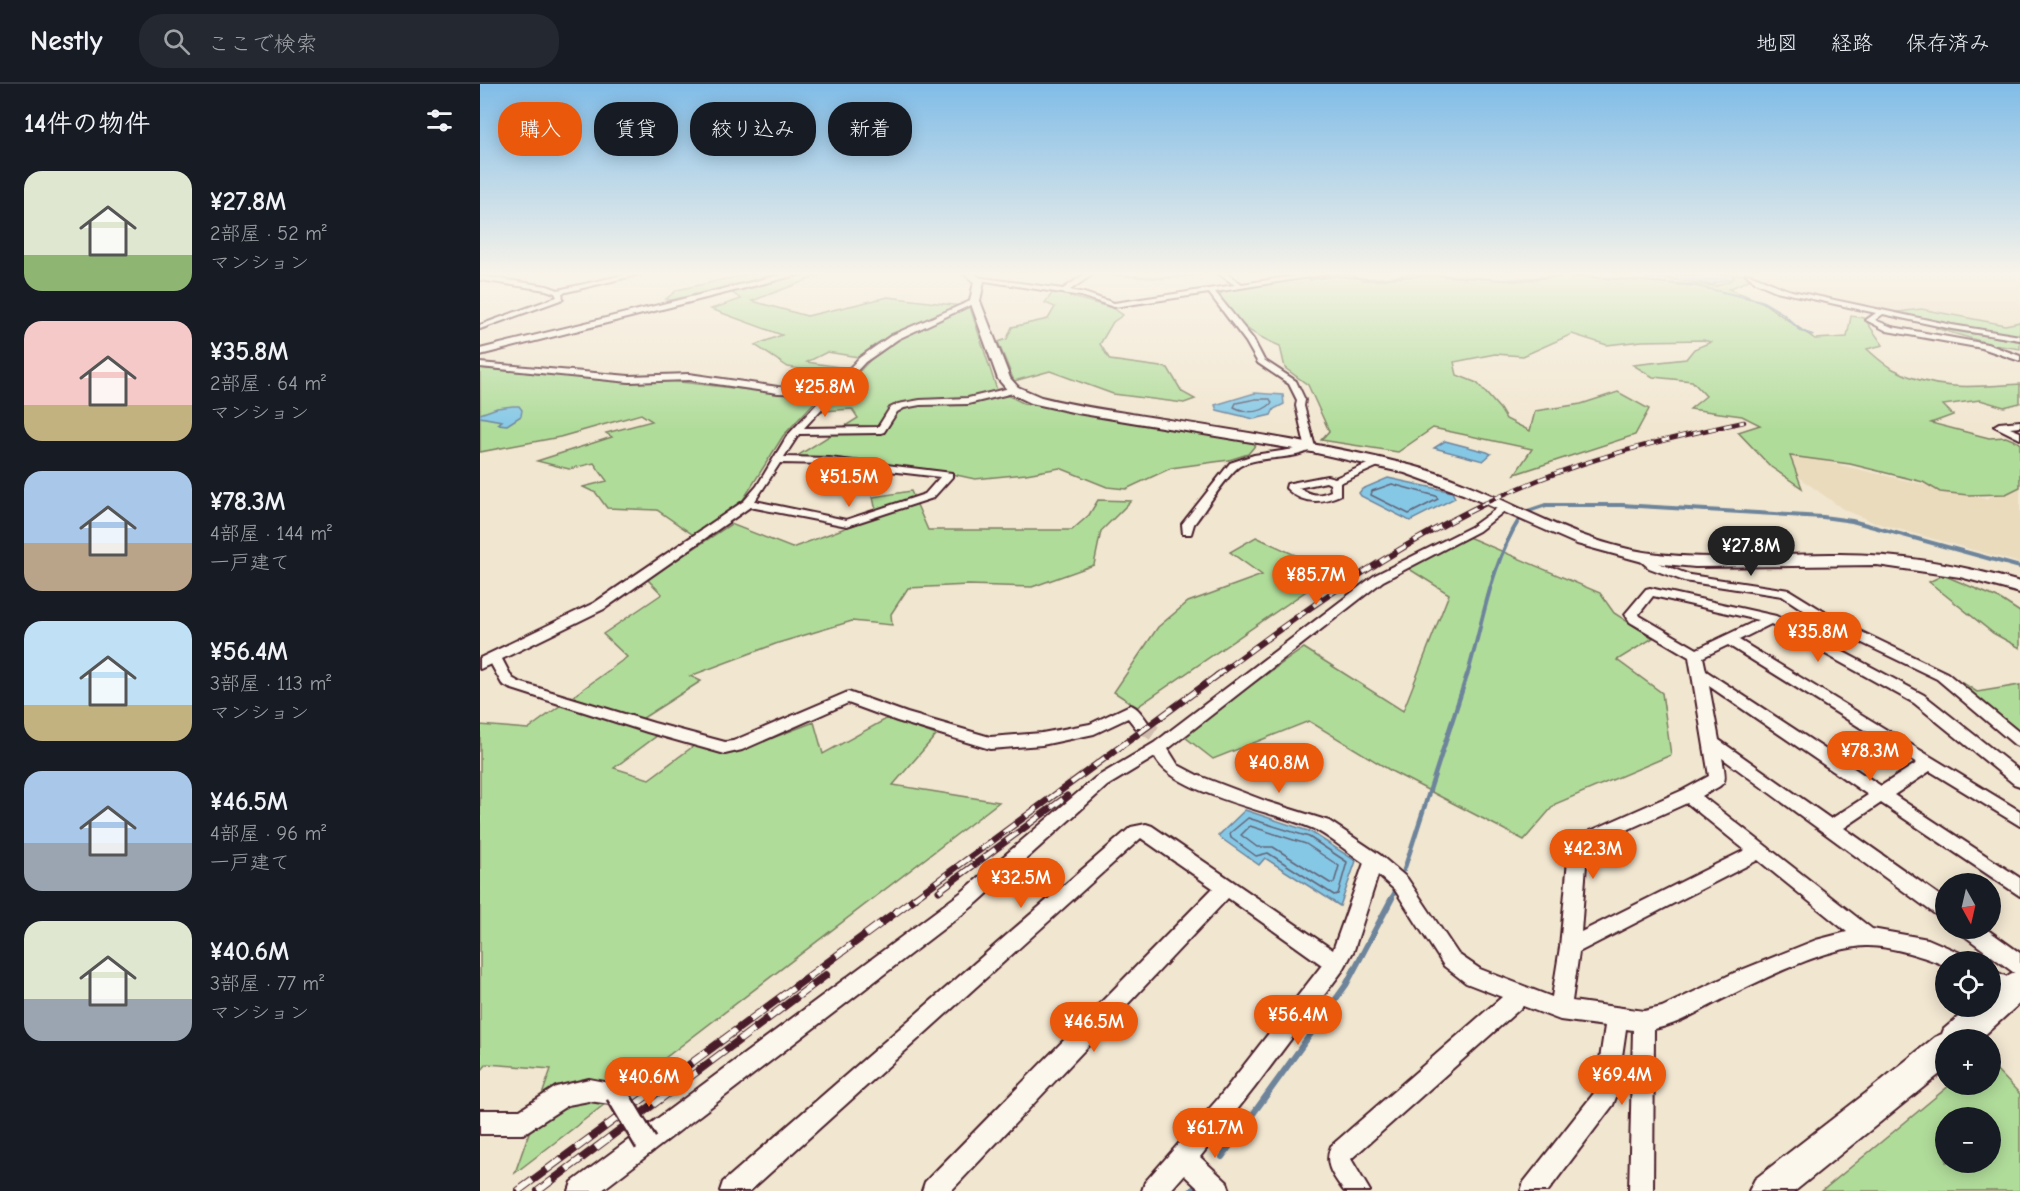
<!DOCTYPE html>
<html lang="ja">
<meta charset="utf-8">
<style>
:root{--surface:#171b24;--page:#242831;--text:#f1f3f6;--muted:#9ea1a6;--line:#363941;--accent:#ea580c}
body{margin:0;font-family:"Comic Neue","Klee One",sans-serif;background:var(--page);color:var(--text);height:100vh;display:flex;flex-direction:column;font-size:22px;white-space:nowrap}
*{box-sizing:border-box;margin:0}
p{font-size:20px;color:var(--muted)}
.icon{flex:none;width:33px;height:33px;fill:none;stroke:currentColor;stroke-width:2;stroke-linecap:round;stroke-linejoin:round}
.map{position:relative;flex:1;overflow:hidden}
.side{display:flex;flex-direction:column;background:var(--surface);width:480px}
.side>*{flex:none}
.hud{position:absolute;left:18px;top:18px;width:570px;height:54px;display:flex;gap:12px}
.needle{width:39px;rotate:172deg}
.fabs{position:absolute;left:1455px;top:789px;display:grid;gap:12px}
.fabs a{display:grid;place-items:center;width:66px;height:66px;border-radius:50%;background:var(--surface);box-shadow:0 3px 15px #0003;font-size:30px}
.price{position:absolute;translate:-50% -51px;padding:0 14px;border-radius:21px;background:var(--accent);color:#fff;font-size:20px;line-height:39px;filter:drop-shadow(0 2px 3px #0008)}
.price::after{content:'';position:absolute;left:50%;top:36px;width:18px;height:14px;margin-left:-9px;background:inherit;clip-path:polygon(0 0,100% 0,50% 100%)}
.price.current{background:#222;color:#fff}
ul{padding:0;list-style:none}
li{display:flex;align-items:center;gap:18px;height:150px;padding:0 24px}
li span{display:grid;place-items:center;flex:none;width:168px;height:120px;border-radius:18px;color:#555}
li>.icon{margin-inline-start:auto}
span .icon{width:72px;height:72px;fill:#fffc;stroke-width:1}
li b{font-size:26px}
h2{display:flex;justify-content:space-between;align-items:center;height:72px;padding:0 24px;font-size:26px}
.pill{padding:0 21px;border-radius:24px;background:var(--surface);box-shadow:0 3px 15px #0003;font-size:21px;line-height:54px}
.pill.current{background:var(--accent);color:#fff}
header{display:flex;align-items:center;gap:36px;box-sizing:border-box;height:84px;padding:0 30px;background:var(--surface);border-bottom:2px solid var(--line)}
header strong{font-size:28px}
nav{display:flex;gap:33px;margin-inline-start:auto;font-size:21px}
.search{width:420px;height:54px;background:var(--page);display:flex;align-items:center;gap:15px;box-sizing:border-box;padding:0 21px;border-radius:24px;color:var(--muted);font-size:22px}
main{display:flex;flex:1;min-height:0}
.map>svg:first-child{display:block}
.built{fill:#eadbbd}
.green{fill:#b0dc9a;stroke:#7d7e62;stroke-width:1.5;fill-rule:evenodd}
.water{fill:#85c8e6;stroke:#6d849b;stroke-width:1.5}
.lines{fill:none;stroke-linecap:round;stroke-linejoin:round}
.shore{stroke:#626376;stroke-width:1.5}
.stream-far4{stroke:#6d849b;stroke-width:2}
.stream-far3{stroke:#6d849b;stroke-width:3}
.stream-far2{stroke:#6d849b;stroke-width:4}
.stream-far1{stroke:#6d849b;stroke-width:4.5}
.stream{stroke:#6d849b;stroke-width:6}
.street-tunnel{stroke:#d0beaf;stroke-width:16;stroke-dasharray:16 8;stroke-linecap:butt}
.street-casing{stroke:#4a1f2b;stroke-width:4}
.secondary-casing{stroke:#4a1f2b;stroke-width:4}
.street{fill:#fbf7ec;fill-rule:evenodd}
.secondary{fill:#fbf7ec;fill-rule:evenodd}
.rail-far3-casing{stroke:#4a1f2b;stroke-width:4.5}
.rail-far2-casing{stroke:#4a1f2b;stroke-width:6}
.rail-far1-casing{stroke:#4a1f2b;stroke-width:7}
.rail-casing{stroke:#4a1f2b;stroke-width:8}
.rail-far3{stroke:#fbf7ec;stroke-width:3;stroke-dasharray:8;stroke-linecap:butt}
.rail-far2{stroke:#fbf7ec;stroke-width:4;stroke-dasharray:10;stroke-linecap:butt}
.rail-far1{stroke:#fbf7ec;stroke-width:4.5;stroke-dasharray:14;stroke-linecap:butt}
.rail{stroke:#fbf7ec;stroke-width:6;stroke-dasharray:18;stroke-linecap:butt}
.street-bridge-casing{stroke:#4a1f2b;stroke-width:26;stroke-linecap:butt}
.street-bridge{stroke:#fbf7ec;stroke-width:21}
</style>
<header>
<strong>Nestly</strong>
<div class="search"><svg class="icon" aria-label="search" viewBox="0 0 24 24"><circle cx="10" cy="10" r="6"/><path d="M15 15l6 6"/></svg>ここで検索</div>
<nav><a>地図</a><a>経路</a><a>保存済み</a></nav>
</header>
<main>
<section class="side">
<h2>14件の物件<svg class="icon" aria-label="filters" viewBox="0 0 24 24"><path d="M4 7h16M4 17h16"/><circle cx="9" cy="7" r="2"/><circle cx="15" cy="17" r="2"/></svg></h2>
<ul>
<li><span style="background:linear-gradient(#dfe7d0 70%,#8fb573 0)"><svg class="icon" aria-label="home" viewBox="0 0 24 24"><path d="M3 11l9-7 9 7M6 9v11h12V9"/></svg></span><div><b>¥27.8M</b><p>2部屋 · 52 m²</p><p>マンション</p></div></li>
<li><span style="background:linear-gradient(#f6c9c9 70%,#c2b280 0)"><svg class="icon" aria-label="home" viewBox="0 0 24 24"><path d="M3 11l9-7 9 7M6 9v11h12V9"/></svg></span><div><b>¥35.8M</b><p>2部屋 · 64 m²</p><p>マンション</p></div></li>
<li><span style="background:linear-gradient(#a9c7e8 60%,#b9a48a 0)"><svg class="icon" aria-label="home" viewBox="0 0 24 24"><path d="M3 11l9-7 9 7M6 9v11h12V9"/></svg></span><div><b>¥78.3M</b><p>4部屋 · 144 m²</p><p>一戸建て</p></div></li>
<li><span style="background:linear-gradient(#bfe0f5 70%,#c2b280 0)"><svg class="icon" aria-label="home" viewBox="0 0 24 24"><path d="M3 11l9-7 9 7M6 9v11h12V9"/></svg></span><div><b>¥56.4M</b><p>3部屋 · 113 m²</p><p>マンション</p></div></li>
<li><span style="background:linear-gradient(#a9c7e8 60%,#9aa5b1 0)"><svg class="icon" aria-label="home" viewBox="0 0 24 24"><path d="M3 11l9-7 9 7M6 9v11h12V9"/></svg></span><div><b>¥46.5M</b><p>4部屋 · 96 m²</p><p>一戸建て</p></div></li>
<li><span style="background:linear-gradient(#dfe7d0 65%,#9aa5b1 0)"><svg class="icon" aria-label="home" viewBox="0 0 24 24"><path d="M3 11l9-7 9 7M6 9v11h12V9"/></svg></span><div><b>¥40.6M</b><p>3部屋 · 77 m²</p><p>マンション</p></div></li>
</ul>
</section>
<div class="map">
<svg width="1540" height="1107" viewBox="0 0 1540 1107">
<rect width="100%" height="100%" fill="#f1e6d0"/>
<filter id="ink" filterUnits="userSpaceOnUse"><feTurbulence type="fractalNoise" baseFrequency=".0167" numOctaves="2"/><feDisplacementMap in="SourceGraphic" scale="12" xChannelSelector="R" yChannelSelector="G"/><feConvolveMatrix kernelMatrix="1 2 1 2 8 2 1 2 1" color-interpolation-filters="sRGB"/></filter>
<g filter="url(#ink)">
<path class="built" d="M 1272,190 L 1540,190 L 1540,253 L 1422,233 L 1358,216 L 1315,208 L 1278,196 Z
M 1313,370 L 1506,415 L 1540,396 L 1540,479 L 1393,438 L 1363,425 L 1310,387 Z"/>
<path class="green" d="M 269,190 L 298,190 L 192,216 L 186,215 L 197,206 Z
M 323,190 L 343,190 L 272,217 L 327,232 L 408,213 L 490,223 L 517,306 L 543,319 L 778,358 L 768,370 L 749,376 L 691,384 L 646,405 L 627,403 L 580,384 L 546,390 L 495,395 L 453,386 L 346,373 L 317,372 L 378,334 L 372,325 L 342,327 L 391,275 L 347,268 L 327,278 L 366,284 C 351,297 338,297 318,293 L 327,286 L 308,283 L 275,261 L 302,251 L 231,225 L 261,215 L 251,208 Z
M 857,190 L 870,190 L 882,196 L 900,196 L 928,190 L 1034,197 L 1086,192 L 1236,202 L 1255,195 L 1252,191 L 1264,190 L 1269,196 L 1249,205 L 1282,218 L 1335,255 L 1367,253 L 1371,232 L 1384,234 L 1403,261 L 1387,265 C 1395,272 1403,280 1413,285 C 1456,308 1494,303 1540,300 L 1540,319 L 1524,323 L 1500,316 L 1463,321 L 1473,331 L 1451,339 L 1509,354 L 1526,353 L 1540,359 L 1540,403 L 1526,410 L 1488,411 L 1460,408 L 1443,398 L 1370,380 L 1310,372 L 1322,404 L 1291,383 L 1258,348 L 1280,341 L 1262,332 L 1210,325 L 1226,312 L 1212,297 L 1173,293 L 1153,281 L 1206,275 L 1214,265 L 1231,258 L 1223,256 L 1162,257 L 1127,261 L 1092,250 L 1043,272 L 1015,270 L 974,278 L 977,291 L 997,299 L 1020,325 L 1026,335 L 1050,347 L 1055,327 L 1101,320 L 1138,308 L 1169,325 L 1155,351 L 1035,390 L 1052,365 L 953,344 L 918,368 L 841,356 L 849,347 L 828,301 L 805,284 L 800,262 C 771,250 755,240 740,211 L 744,206 Z
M 573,208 L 633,224 L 643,231 L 633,238 L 620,260 L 630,276 L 688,284 L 702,308 L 715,315 L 704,319 L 633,310 L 570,287 L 534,297 L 518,258 L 527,255 L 532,243 L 568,235 L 575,223 L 565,219 Z
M 1441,225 L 1525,241 L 1540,238 L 1540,252 L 1411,229 Z
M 1455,244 L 1540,257 L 1540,265 L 1514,261 Z
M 0,284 L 143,298 L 182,296 L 289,308 L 343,309 L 303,352 L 263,416 L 215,452 L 177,426 L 127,424 L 116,409 L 103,403 L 127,397 L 114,379 L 89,385 L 57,377 L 132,353 L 126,349 L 172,337 L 161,330 L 80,353 L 0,368 Z
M 431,407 L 448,446 L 592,446 L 609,431 L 618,416 L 651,417 L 621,447 L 614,481 L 552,503 L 488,501 L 428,504 L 411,530 L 412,541 L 372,537 L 298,559 L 210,592 L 221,597 L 149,643 L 178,651 L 134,684 L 169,695 L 215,661 L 259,667 L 334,638 L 343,670 L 408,634 L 456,651 L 413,701 L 519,718 L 35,1089 L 71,985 L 7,980 L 0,988 L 0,641 L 48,645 L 147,573 L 123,550 L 182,510 L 167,495 L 251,440 L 312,464 L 397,432 L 393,413 Z
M 986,452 L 1120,509 L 1134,529 L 1173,554 L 1137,576 L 1182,609 L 1191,671 L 1075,720 L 1044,756 L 913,688 L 829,637 L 733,675 L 701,650 L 824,564 L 923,627 L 969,510 L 926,483 Z
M 776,453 L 839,482 L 851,490 L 657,623 L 634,608 L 678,543 L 708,518 L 782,491 L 750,468 Z
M 1463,491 L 1520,515 L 1540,528 L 1540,564 L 1513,549 L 1449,498 Z
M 1483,599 L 1497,608 L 1540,601 L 1540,650 L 1475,600 Z
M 1511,980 L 1540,1010 L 1540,1107 L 1342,1107 L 1470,1001 L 1510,1000 ZM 1466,1034 L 1510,1034 L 1510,1078 L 1466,1078 Z"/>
<path class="water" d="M 1161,190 L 1252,190 L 1254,194 L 1234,199 L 1234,201 L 1180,194 L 1167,195 Z
M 775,309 L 803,311 L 804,320 L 794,325 L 791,331 L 774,335 L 737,326 L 735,321 Z
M 33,322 L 39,322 L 42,326 L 41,332 L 27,341 L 18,340 L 22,337 L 0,333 L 0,330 L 17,324 Z
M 965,357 L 1007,368 L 1011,370 L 1003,377 L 954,364 Z
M 908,394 L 972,408 L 975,414 L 930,437 L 881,412 L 879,409 L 882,405 Z
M 765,726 L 831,748 L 876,777 L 860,822 L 785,774 L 779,781 L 738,752 Z"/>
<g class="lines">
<path class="shore" d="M 776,315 L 790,315 L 792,319 C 780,330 768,330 754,323 L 756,319 Z
M 912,400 L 956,412 L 958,415 L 929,430 L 891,411 L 892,407 Z
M 768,734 L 829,753 L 867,778 L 858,810 L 854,811 L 788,769 L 776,772 L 751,754 L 750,749 Z
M 770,742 L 826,760 L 859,782 L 854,799 L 850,799 L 793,763 L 777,763 L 761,751 Z"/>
<path class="stream-far4" d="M 620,190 L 681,194 L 727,190
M 818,190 L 830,196 L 855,192 L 890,195 L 960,191 L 1024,196 L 1094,191 L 1216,202 L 1282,217 L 1302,229 L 1321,247 L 1333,251"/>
<path class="stream-far3" d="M 1065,421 L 1147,421"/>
<path class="stream-far2" d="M 1045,428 L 1066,421 L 1141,421 L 1343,433 L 1372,437 L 1540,483
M 987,592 C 1003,539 1010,482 1040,434"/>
<path class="stream-far1" d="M 924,786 L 987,591
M 911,815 L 917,804"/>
<path class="stream" d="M 742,1073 L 866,901 L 912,814
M 711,1107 L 715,1103"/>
<path class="street-tunnel" d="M 661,640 L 687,658"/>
<defs>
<path id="street" d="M 148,190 L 161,190 L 82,209 L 83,215 L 0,245 L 0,241 L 77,213 L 75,209 L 66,206 L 0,196 L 0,192 L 67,202 L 78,206 Z
M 605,190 L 613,190 L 590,206 L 604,209 L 634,219 L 755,201 L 739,190 L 747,190 L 762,200 L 828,190 L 847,190 L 735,208 L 773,255 L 784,276 L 816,297 L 825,316 L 824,322 L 835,363 C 815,378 783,370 760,382 C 749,388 723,429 714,440 L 711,450 L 703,450 L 702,440 L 750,379 L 774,371 L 822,364 L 825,361 L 816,322 L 817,316 L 809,300 L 778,279 L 766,258 L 729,209 L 634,223 L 601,212 L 493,195 L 496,193 L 583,205 Z
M 1266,190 C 1274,190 1299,204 1312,207 L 1472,241 L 1540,252 L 1540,256 L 1472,245 L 1403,230 L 1395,236 L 1412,243 L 1507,260 L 1540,272 L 1540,277 L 1502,264 L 1407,247 L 1386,236 L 1396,229 L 1296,207 L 1275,198 Z
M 495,215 L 497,218 L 418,255 L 385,278 L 324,344 L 398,343 L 410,324 L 418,320 L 440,316 L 488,314 L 534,303 L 537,304 L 537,308 L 488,320 L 440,321 L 424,324 L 417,328 L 404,348 L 401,349 L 319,350 L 304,373 L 349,374 L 472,389 L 472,393 L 453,414 L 367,442 L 270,423 L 124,525 L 22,575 L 32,594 L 39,598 L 174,639 L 245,658 L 253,657 L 368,608 L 427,629 L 510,653 L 562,649 L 610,640 L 650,621 C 658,623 664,633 669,640 L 666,644 L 656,644 L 648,634 L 614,650 L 562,661 L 510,665 L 417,637 L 368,619 L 262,666 L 245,670 L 167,648 L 29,604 L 22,600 L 11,580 L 0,585 L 0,574 L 114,519 L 264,417 L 277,402 L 307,352 L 348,308 L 335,310 L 298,309 L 209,296 L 149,298 L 0,283 L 0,279 L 149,292 L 209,290 L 298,303 L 335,304 L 354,301 L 379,274 L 412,251 ZM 300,379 L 349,380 L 460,393 L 445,410 L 366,436 L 275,417 Z
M 1540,337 L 1540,343 L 1530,344 L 1540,348 L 1540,355 L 1514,342 L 1519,339 Z
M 899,375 L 903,376 L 903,380 L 860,399 L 860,411 C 840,420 822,420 806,404 L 807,400 L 811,399 L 847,392 L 855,394 ZM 846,398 L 850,400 L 851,407 C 837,413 831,411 818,404 Z
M 1023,420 L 1027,421 L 1027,425 L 999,447 L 903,497 L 688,665 L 698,681 L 717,691 L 788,718 L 849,737 L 900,771 L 927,794 L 978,870 L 1000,885 L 1072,913 L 1080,863 L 1089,765 L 1099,752 L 1203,706 L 1229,692 L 1209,573 L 1150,538 L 1145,530 L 1166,505 L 1170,504 L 1296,532 L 1444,611 L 1540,687 L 1540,702 L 1534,700 L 1434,619 L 1291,540 L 1259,556 L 1540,727 L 1540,742 L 1450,687 L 1414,711 L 1540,794 L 1540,812 L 1401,719 L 1364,744 L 1466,816 L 1466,835 L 1459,833 L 1242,674 C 1248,703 1246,698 1222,712 L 1392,845 L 1448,855 L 1485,871 L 1488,878 L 1466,878 L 1466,882 C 1447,873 1406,861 1386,862 C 1342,864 1277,898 1237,918 C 1217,928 1197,941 1174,945 L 1173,1107 L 1149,1107 L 1153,946 L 1146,945 L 1136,1013 L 1133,1021 L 1068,1107 L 1041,1107 L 1044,1098 L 1115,1008 L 1125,942 L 1080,936 L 1043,922 L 871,1075 L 890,1107 L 864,1107 C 853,1092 843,1080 851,1062 L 1022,913 L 986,899 L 964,882 L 915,806 L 898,791 L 874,866 L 863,886 L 775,1003 L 720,1073 L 747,1098 L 750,1107 L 721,1107 L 704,1091 L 690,1107 L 662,1107 L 665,1098 L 737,1016 L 842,881 L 748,814 L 471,1107 L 442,1107 L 445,1098 L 733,804 L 661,754 L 270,1107 L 240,1107 L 243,1098 L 651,743 L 666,740 L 672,742 L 853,866 L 884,779 C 869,769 854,756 838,747 C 800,728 693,711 675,673 L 627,702 L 497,819 L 121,1107 L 89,1107 L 92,1098 L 483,807 L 615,694 L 674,659 L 895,491 L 991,443 ZM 1173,512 L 1278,536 L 1217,565 L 1160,532 L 1159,530 ZM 1248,561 L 1437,679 L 1401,702 L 1226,587 L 1223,573 ZM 1229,602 L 1388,711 L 1351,735 L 1239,656 ZM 1207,719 L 1265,766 L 1101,848 L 1107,767 L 1111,762 ZM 1278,776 L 1367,848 L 1336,856 L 1254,889 L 1182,923 L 1164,927 L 1092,917 L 1099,868 Z
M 1162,469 L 1178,479 L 1210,491 L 1309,506 L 1361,538 L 1467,589 L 1540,649 L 1540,663 L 1535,661 L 1457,595 L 1351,544 L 1302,512 L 1204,497 L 1169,484 L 1156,473 Z
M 1480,844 L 1505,844 L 1540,869 L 1540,890 L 1533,888 L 1482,850 Z
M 1510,885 L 1540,899 L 1540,913 L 1533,916 L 1510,905 Z
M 109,995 L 145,1002 L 148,1010 L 145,1018 L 137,1021 L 109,1017 L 88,1021 L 43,1050 L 0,1050 L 0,1026 L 40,1026 L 76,1003 Z"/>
<path id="secondary" d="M 304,190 L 321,190 L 0,271 L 0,265 Z
M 484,190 L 495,190 L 504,197 L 500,217 L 530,294 L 538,303 L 561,313 C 596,322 633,327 670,333 C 758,347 846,360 933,382 C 1013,403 1082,455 1164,468 C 1226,478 1289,470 1351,470 C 1415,469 1479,480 1540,498 L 1540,509 L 1480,493 L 1397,481 L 1215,483 L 1163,478 L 1097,460 L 983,410 L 925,389 L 832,368 L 597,329 L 551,319 L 530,309 L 518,295 L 490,217 L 494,198 Z
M 1540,886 L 1540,919 L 1499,956 L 1466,956 L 1466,985 L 1315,1107 L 1269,1107 L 1275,1095 L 1386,1009 L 1455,953 L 1462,950 L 1464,945 L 1491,922 L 1510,922 L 1510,906 L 1530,890 Z"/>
</defs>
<use href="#street" class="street-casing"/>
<use href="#secondary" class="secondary-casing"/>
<use href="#street" class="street"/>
<use href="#secondary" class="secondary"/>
<defs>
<path id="rail-far3" d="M 1001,421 C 1088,379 1170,358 1264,338"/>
<path id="rail-far2" d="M 736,592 C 822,528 907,467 1004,420"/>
<path id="rail-far1" d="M 459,807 L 587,712
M 433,815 L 738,591"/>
<path id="rail" d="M 38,1107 L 435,814
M 58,1107 L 346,891"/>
</defs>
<use href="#rail-far3" class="rail-far3-casing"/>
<use href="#rail-far2" class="rail-far2-casing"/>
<use href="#rail-far1" class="rail-far1-casing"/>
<use href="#rail" class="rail-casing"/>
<use href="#rail-far3" class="rail-far3"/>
<use href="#rail-far2" class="rail-far2"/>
<use href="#rail-far1" class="rail-far1"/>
<use href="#rail" class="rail"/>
<defs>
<path id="street-bridge" d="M 137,1010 L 166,1059"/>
</defs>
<use href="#street-bridge" class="street-bridge-casing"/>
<use href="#street-bridge" class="street-bridge"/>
</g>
</g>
<linearGradient id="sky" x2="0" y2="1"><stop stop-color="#80bce7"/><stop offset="0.55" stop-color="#f9f4ea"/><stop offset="1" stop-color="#f9f4ea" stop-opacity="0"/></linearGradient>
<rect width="1540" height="345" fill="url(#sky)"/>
</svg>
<div class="fabs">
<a><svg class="needle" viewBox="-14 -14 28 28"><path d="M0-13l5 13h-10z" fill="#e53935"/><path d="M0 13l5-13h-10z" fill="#9ea1a6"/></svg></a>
<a><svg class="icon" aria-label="locate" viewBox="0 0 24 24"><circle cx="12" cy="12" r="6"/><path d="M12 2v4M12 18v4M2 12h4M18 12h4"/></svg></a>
<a>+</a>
<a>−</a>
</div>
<b class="price" style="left:345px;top:334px">¥25.8M</b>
<b class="price" style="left:369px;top:424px">¥51.5M</b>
<b class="price current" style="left:1271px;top:493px">¥27.8M</b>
<b class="price" style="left:836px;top:522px">¥85.7M</b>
<b class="price" style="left:1338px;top:579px">¥35.8M</b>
<b class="price" style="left:1390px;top:698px">¥78.3M</b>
<b class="price" style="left:799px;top:710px">¥40.8M</b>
<b class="price" style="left:1113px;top:796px">¥42.3M</b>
<b class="price" style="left:541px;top:825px">¥32.5M</b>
<b class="price" style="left:818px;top:962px">¥56.4M</b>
<b class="price" style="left:614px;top:969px">¥46.5M</b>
<b class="price" style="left:1142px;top:1022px">¥69.4M</b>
<b class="price" style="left:169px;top:1024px">¥40.6M</b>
<b class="price" style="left:735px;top:1075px">¥61.7M</b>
<div class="hud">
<a class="pill current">購入</a>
<a class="pill">賃貸</a>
<a class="pill">絞り込み</a>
<a class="pill">新着</a>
</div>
</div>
</main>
